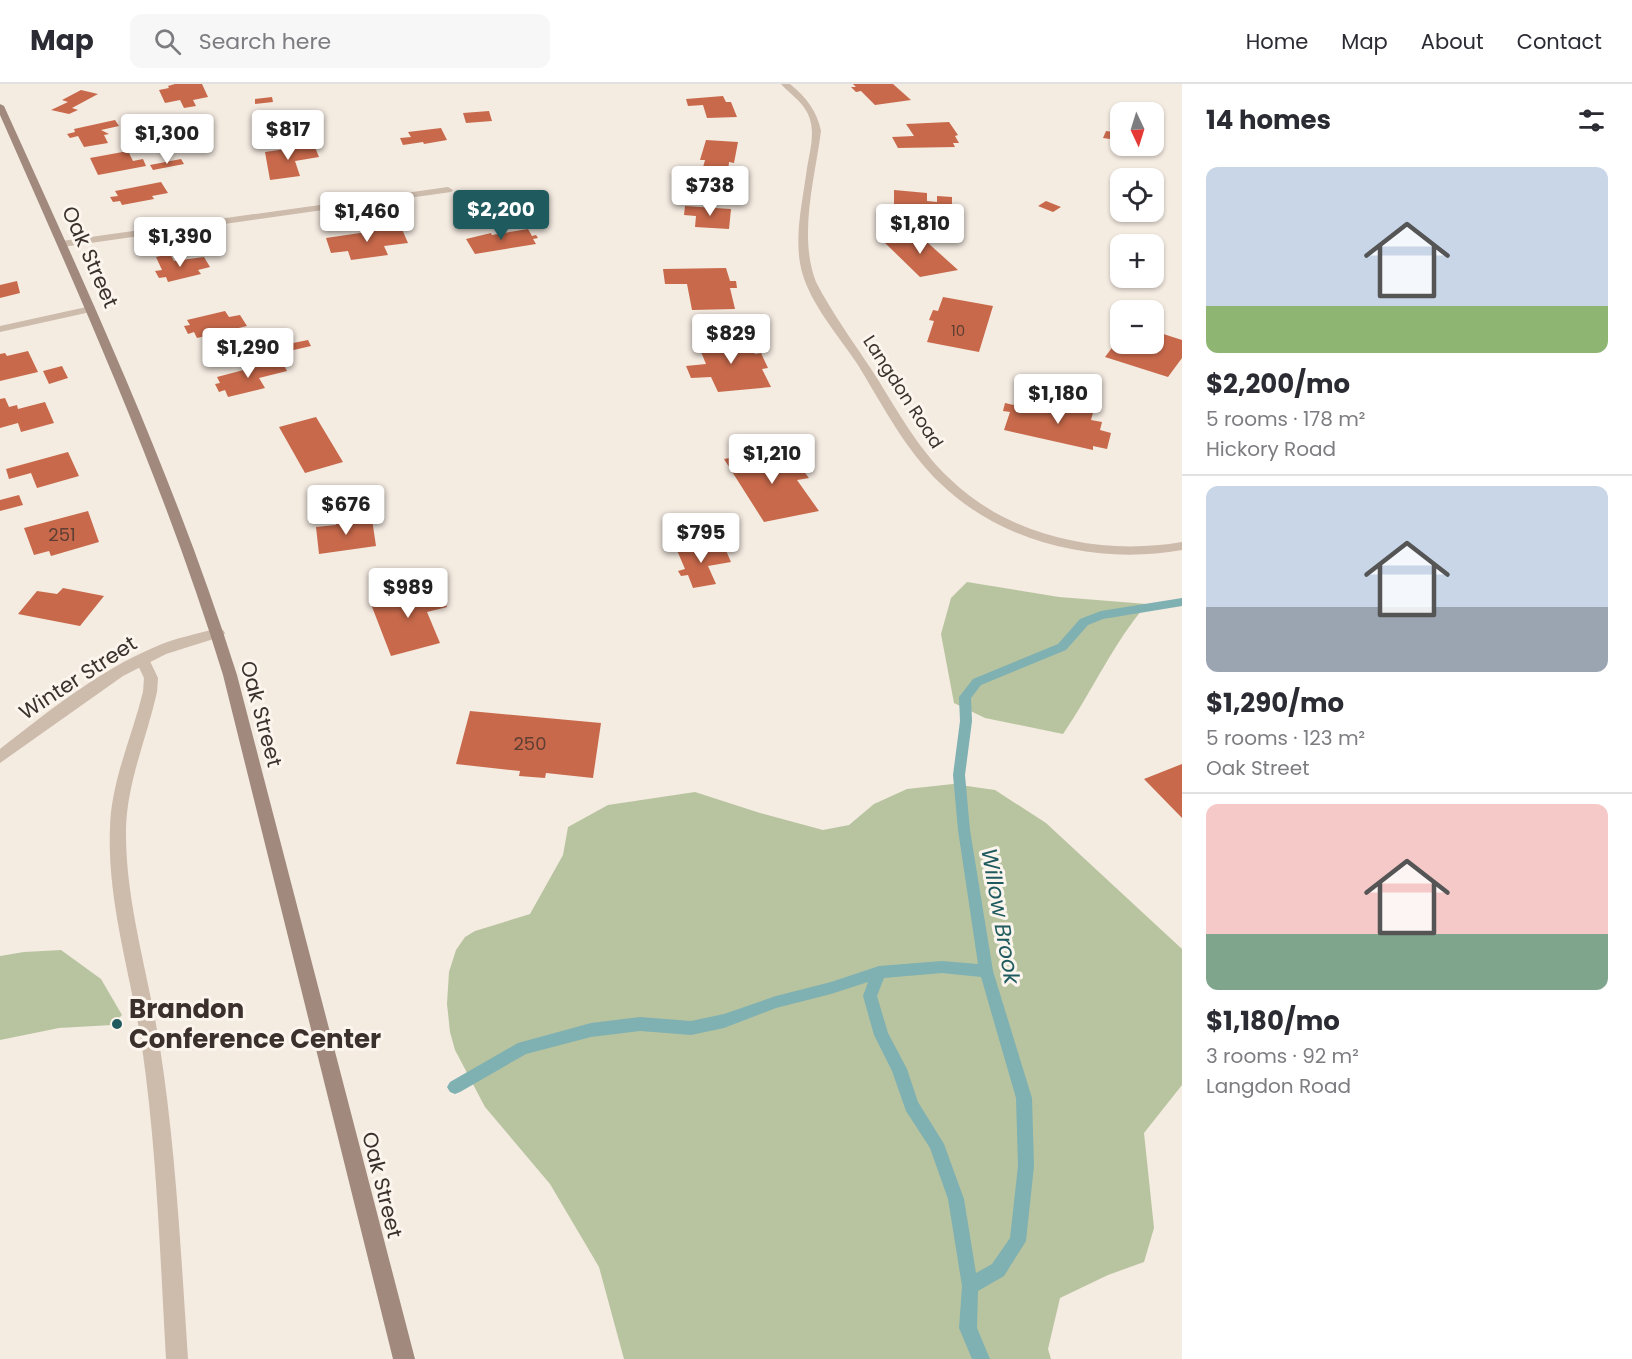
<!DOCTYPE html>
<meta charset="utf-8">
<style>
:root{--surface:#fff;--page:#f7f7f7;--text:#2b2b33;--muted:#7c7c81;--line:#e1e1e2;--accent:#1f5a5e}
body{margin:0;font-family:Poppins,sans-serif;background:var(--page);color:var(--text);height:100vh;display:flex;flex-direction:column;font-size:22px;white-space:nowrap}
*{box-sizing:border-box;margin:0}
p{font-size:20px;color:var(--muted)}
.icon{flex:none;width:33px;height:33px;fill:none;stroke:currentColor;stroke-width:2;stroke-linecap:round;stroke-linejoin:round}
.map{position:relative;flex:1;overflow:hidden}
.sheet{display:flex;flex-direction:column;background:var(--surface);width:450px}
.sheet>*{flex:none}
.needle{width:39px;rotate:176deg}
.fabs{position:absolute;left:1110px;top:18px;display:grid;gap:12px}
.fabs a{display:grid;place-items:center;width:54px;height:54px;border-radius:12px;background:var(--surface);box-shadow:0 2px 4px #0004;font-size:30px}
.price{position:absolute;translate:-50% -51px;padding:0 14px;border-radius:6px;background:#fff;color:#222;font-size:20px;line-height:39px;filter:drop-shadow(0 2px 3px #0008)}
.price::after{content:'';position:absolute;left:50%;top:36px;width:18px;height:14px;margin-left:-9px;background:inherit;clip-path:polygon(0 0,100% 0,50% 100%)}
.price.active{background:var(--accent);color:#fff}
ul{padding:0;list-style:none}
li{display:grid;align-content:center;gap:12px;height:318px;padding:0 24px}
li+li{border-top:2px solid var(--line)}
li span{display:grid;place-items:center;height:186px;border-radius:12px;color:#555}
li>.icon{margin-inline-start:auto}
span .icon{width:108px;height:108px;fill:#fffc;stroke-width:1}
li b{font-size:26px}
h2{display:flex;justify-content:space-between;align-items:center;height:72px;padding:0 24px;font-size:26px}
header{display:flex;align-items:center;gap:36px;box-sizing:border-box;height:84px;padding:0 30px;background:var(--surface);border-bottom:2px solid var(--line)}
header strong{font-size:28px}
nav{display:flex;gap:33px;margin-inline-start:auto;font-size:21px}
.search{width:420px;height:54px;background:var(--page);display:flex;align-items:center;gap:15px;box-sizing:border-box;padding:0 21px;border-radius:12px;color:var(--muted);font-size:22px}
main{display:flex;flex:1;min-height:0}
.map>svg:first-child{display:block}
.green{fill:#b8c4a0}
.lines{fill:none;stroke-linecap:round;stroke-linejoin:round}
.stream{fill:#7fb0b2;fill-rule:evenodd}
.building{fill:#c8694b}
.service{fill:#cdbbac;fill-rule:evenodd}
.minor{fill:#cdbbac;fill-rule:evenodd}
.tertiary{fill:#cdbbac;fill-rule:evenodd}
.secondary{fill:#a18a7d;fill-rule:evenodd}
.poi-dot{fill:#1f5a5e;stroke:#fbf5ee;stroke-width:2}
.labels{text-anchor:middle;stroke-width:6;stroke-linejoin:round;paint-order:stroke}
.far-number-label{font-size:15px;fill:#5e3e33}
.far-street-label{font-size:18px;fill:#3b302b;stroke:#fbf5ee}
.number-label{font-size:18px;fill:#5e3e33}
.street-label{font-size:21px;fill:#3b302b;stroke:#fbf5ee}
.water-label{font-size:22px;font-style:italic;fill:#1f5a5e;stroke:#fbf5ee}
.near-poi-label{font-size:26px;font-weight:bold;fill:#3b302b;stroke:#fbf5ee;text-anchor:start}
</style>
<header>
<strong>Map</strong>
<div class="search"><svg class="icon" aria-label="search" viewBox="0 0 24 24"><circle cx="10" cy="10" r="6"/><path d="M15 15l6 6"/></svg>Search here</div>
<nav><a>Home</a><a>Map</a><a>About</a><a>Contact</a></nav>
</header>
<main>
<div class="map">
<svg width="1182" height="1275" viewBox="0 0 1182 1275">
<rect width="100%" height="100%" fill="#f4ebe1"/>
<path class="green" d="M 967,498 L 1059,513 L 1147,520 C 1113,559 1092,608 1063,650 L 985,634 L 954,619 L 941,550 L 951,514 Z
M 953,700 L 995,706 L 1046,739 L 1182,865 L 1182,1001 L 1144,1049 L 1154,1144 L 1144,1178 L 1108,1191 L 1060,1214 L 1048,1265 L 1051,1275 L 624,1275 L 599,1183 L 550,1100 L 485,1023 L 455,966 L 450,948 L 447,920 L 449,888 L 456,866 L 465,853 L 475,847 L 530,830 L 563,771 L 568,743 L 608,721 L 695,708 L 760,729 L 823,746 L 849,741 L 874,720 L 907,705 Z
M 61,866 L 101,895 L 122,931 L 112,941 L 59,944 L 0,956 L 0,872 L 24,868 Z"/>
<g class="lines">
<path class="stream" d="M 1182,514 L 1182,522 L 1103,535 L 1088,541 L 1066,566 L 981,601 L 971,614 L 972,637 L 965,691 L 970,746 L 993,887 L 1032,1014 L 1034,1082 L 1026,1157 L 1004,1192 L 978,1207 L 977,1244 L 990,1275 L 972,1275 L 959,1244 L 962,1202 L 948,1115 L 930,1064 L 906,1027 L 892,987 L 874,951 L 863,912 L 868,898 L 831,910 L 776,924 L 724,944 L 691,951 L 640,947 L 591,953 L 526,970 L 460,1008 L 455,1010 L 450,1008 L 447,1003 L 450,998 L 518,959 L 591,939 L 640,933 L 691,937 L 724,930 L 776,912 L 831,898 L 879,882 L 942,877 L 978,880 L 958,746 L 953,691 L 960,637 L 959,613 L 973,595 L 1058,560 L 1080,535 L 1101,527 ZM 942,889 L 981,893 L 1016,1014 L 1018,1082 L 1010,1154 L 992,1180 L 976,1189 L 964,1115 L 944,1060 L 918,1018 L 907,985 L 888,949 L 877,912 L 884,894 Z"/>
</g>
<path class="building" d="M 175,0 L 202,0 L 208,13 L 193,16 L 196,22 L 184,24 L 180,16 L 165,19 L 159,6 L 169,4 L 168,2 Z
M 853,0 L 893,0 L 911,16 L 875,21 L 861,7 L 856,8 L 851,3 L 856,3 Z
M 81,6 L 98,10 L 72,24 L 78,26 L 69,30 L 51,26 L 68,18 L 62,16 Z
M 723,12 L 726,18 L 731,18 L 737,33 L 707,34 L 703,21 L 688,22 L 686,15 Z
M 272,13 L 273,18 L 255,20 L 255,15 Z
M 489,27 L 492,37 L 466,39 L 463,29 Z
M 115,36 L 119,42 L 101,46 L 109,50 L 104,51 L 108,59 L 84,63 L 78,52 L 70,54 L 67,50 L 75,48 L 74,45 Z
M 949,38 L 958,51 L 955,52 L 959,59 L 953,59 L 955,63 L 898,64 L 892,53 L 914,52 L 906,40 Z
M 441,44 L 447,56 L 424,60 L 423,58 L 403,61 L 400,54 L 411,53 L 408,48 Z
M 1106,47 L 1120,49 L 1117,56 L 1103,54 Z
M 706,56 L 738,58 L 734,79 L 729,78 L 728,89 L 702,87 L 705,76 L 700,76 Z
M 314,61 L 319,73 L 295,77 L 300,92 L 270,96 L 265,68 Z
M 128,67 L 133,77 L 143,75 L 146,82 L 98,91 L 90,74 Z
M 181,75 L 184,80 L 153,86 L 150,81 Z
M 161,98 L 168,109 L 152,112 L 154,115 L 122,121 L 120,117 L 113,118 L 110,113 L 118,112 L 115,107 Z
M 894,106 L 927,109 L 927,117 L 937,118 L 937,112 L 952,113 L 952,122 L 940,121 L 940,125 L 927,124 L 928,128 L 894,126 Z
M 1046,117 L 1061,123 L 1053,128 L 1038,122 Z
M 685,122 L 731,125 L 729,145 L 695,143 L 696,132 L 684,131 Z
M 401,143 L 408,159 L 384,162 L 388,171 L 351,176 L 348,167 L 331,169 L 326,154 Z
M 528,145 L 532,152 L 536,151 L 538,154 L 533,155 L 536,160 L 475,170 L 466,155 L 491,149 L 492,151 Z
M 918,150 L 958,186 L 920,193 L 882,156 Z
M 170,170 L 174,177 L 204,173 L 210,183 L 198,186 L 201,190 L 168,198 L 166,193 L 159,194 L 155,187 L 162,186 L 156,173 Z
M 726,184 L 730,197 L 736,197 L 737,204 L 730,204 L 735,225 L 692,226 L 687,200 L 665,200 L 663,185 Z
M 17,197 L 20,209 L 0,214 L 0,201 Z
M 943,213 L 993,222 L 979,268 L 927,258 L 934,237 L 929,236 L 933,226 L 938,227 Z
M 225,227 L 229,233 L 240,231 L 247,242 L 197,254 L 194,248 L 188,250 L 184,242 L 190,241 L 187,236 Z
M 1154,247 L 1182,256 L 1182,274 L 1168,293 L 1105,273 L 1120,253 L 1120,260 L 1154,260 Z
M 746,252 L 755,270 L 761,269 L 768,284 L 762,285 L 771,303 L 718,308 L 711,293 L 691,294 L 686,282 L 706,280 L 696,256 Z
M 308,256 L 311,262 L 285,268 L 283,261 Z
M 28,267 L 38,288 L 0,297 L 0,270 L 5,269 L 7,272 Z
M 281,276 L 287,287 L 259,294 L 265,304 L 228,313 L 225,306 L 219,308 L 215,300 L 220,299 L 217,293 Z
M 62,282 L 68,294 L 49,300 L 43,287 Z
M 5,314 L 9,323 L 17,321 L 18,325 L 45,318 L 54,339 L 21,348 L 18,339 L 0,344 L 0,315 Z
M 1005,319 L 1026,324 L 1027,320 L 1065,328 L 1067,320 L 1094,325 L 1091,336 L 1102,338 L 1100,346 L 1111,349 L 1107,365 L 1093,362 L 1093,366 L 1004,346 L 1010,328 L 1003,327 Z
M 316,333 L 343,378 L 305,389 L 279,343 Z
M 777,365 L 792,385 L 801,384 L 809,394 L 797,396 L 819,427 L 764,438 L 724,375 Z
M 68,368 L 79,392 L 37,404 L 31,389 L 9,395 L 6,385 Z
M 19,411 L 23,421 L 0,427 L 0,416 Z
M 88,427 L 99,458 L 51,472 L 49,467 L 34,471 L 24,444 Z
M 345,431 L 346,439 L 372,435 L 376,462 L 319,470 L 316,443 L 336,441 L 335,432 Z
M 696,461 L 698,466 L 724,462 L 731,478 L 708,482 L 716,500 L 693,504 L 688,491 L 681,492 L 678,487 L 685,485 L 676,464 Z
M 418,503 L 421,509 L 438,504 L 447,523 L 427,528 L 440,559 L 391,572 L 369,515 Z
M 63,504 L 104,512 L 80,542 L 18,530 L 37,507 L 57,510 Z
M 470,627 L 601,639 L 593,694 L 546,689 L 545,694 L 519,692 L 520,687 L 456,680 Z
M 1182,680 L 1182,734 L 1144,695 Z"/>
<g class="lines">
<path class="service" d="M 142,570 L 147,571 L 158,594 L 157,608 C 147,653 127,698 126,745 C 125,819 149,891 160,964 C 176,1067 181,1171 188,1275 L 166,1275 C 160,1171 157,1067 142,963 C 131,891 107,818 110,744 C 111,697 132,653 143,608 L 144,594 L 135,575 Z"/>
<path class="minor" d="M 781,0 L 790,0 C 806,13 817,27 821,47 C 815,94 798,152 816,198 C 833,231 855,260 875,291 C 897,326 918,365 949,394 C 1009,453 1101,472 1182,458 L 1182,466 C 1099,481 1003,460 941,400 C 906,367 883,322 858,281 C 839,252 811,221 802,188 C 793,155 803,116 807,84 C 810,66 816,48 808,30 C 802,17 790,10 781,0 Z
M 448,103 L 453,106 L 451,108 L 62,163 L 57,160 L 62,157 Z
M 91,222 L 95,223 L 95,227 L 0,248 L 0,242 Z"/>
<path class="tertiary" d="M 218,544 L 223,546 L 225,549 L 223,552 L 166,570 L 123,592 L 0,679 L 0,665 C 49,627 98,587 155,563 C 175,554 197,550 218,544 Z"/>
<path class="secondary" d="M 0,20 L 4,22 C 89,209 175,395 237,591 L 415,1275 L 393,1275 L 223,591 C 164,398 81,215 0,31 Z"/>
</g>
<circle class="poi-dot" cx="117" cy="940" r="6"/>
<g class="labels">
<g class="far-number-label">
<text x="958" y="252">10</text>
</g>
<g class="far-street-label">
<text transform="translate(903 308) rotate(57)" y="6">Langdon Road</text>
</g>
<g class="number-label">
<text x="62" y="457">251</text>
<text x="530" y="666">250</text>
</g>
<g class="street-label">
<text transform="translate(90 173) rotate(66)" y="7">Oak Street</text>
<text transform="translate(78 594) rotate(-33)" y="7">Winter Street</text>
<text transform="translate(261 630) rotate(75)" y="7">Oak Street</text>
<text transform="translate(382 1101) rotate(76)" y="7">Oak Street</text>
</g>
<g class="water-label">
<text transform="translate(1001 832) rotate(80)" y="8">Willow Brook</text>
</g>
<g class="near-poi-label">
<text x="129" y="934">Brandon<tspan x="129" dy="30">Conference Center</tspan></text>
</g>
</g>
</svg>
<div class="fabs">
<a><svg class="needle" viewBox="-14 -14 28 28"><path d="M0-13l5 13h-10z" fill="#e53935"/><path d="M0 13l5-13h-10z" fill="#7c7c81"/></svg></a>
<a><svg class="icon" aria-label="locate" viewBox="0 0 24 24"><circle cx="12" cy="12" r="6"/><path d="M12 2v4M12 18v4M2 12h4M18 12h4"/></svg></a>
<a>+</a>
<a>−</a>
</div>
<b class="price" style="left:288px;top:77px">$817</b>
<b class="price" style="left:167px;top:81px">$1,300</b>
<b class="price" style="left:710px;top:133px">$738</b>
<b class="price active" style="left:501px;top:157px">$2,200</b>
<b class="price" style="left:367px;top:159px">$1,460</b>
<b class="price" style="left:920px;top:171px">$1,810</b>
<b class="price" style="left:180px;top:184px">$1,390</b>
<b class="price" style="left:731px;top:281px">$829</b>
<b class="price" style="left:248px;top:295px">$1,290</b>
<b class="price" style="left:1058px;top:341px">$1,180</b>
<b class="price" style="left:772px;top:401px">$1,210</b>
<b class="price" style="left:346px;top:452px">$676</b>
<b class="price" style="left:701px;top:480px">$795</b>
<b class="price" style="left:408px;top:535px">$989</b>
</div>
<section class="sheet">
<h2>14 homes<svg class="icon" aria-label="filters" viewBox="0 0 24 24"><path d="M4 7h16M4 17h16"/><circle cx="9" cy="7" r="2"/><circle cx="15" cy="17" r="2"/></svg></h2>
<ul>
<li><span style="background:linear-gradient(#c9d6e8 75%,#8fb573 0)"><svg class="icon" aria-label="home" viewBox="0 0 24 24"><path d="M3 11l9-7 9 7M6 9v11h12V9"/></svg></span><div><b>$2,200/mo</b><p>5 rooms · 178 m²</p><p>Hickory Road</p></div></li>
<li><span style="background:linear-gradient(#c9d6e8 65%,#9aa5b1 0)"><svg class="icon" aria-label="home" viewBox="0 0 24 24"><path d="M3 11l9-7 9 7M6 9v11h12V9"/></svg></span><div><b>$1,290/mo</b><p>5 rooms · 123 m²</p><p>Oak Street</p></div></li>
<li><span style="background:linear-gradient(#f6c9c9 70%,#7fa58c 0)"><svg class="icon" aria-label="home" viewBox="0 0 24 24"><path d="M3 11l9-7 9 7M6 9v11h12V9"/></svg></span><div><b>$1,180/mo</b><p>3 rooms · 92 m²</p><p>Langdon Road</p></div></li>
</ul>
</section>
</main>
